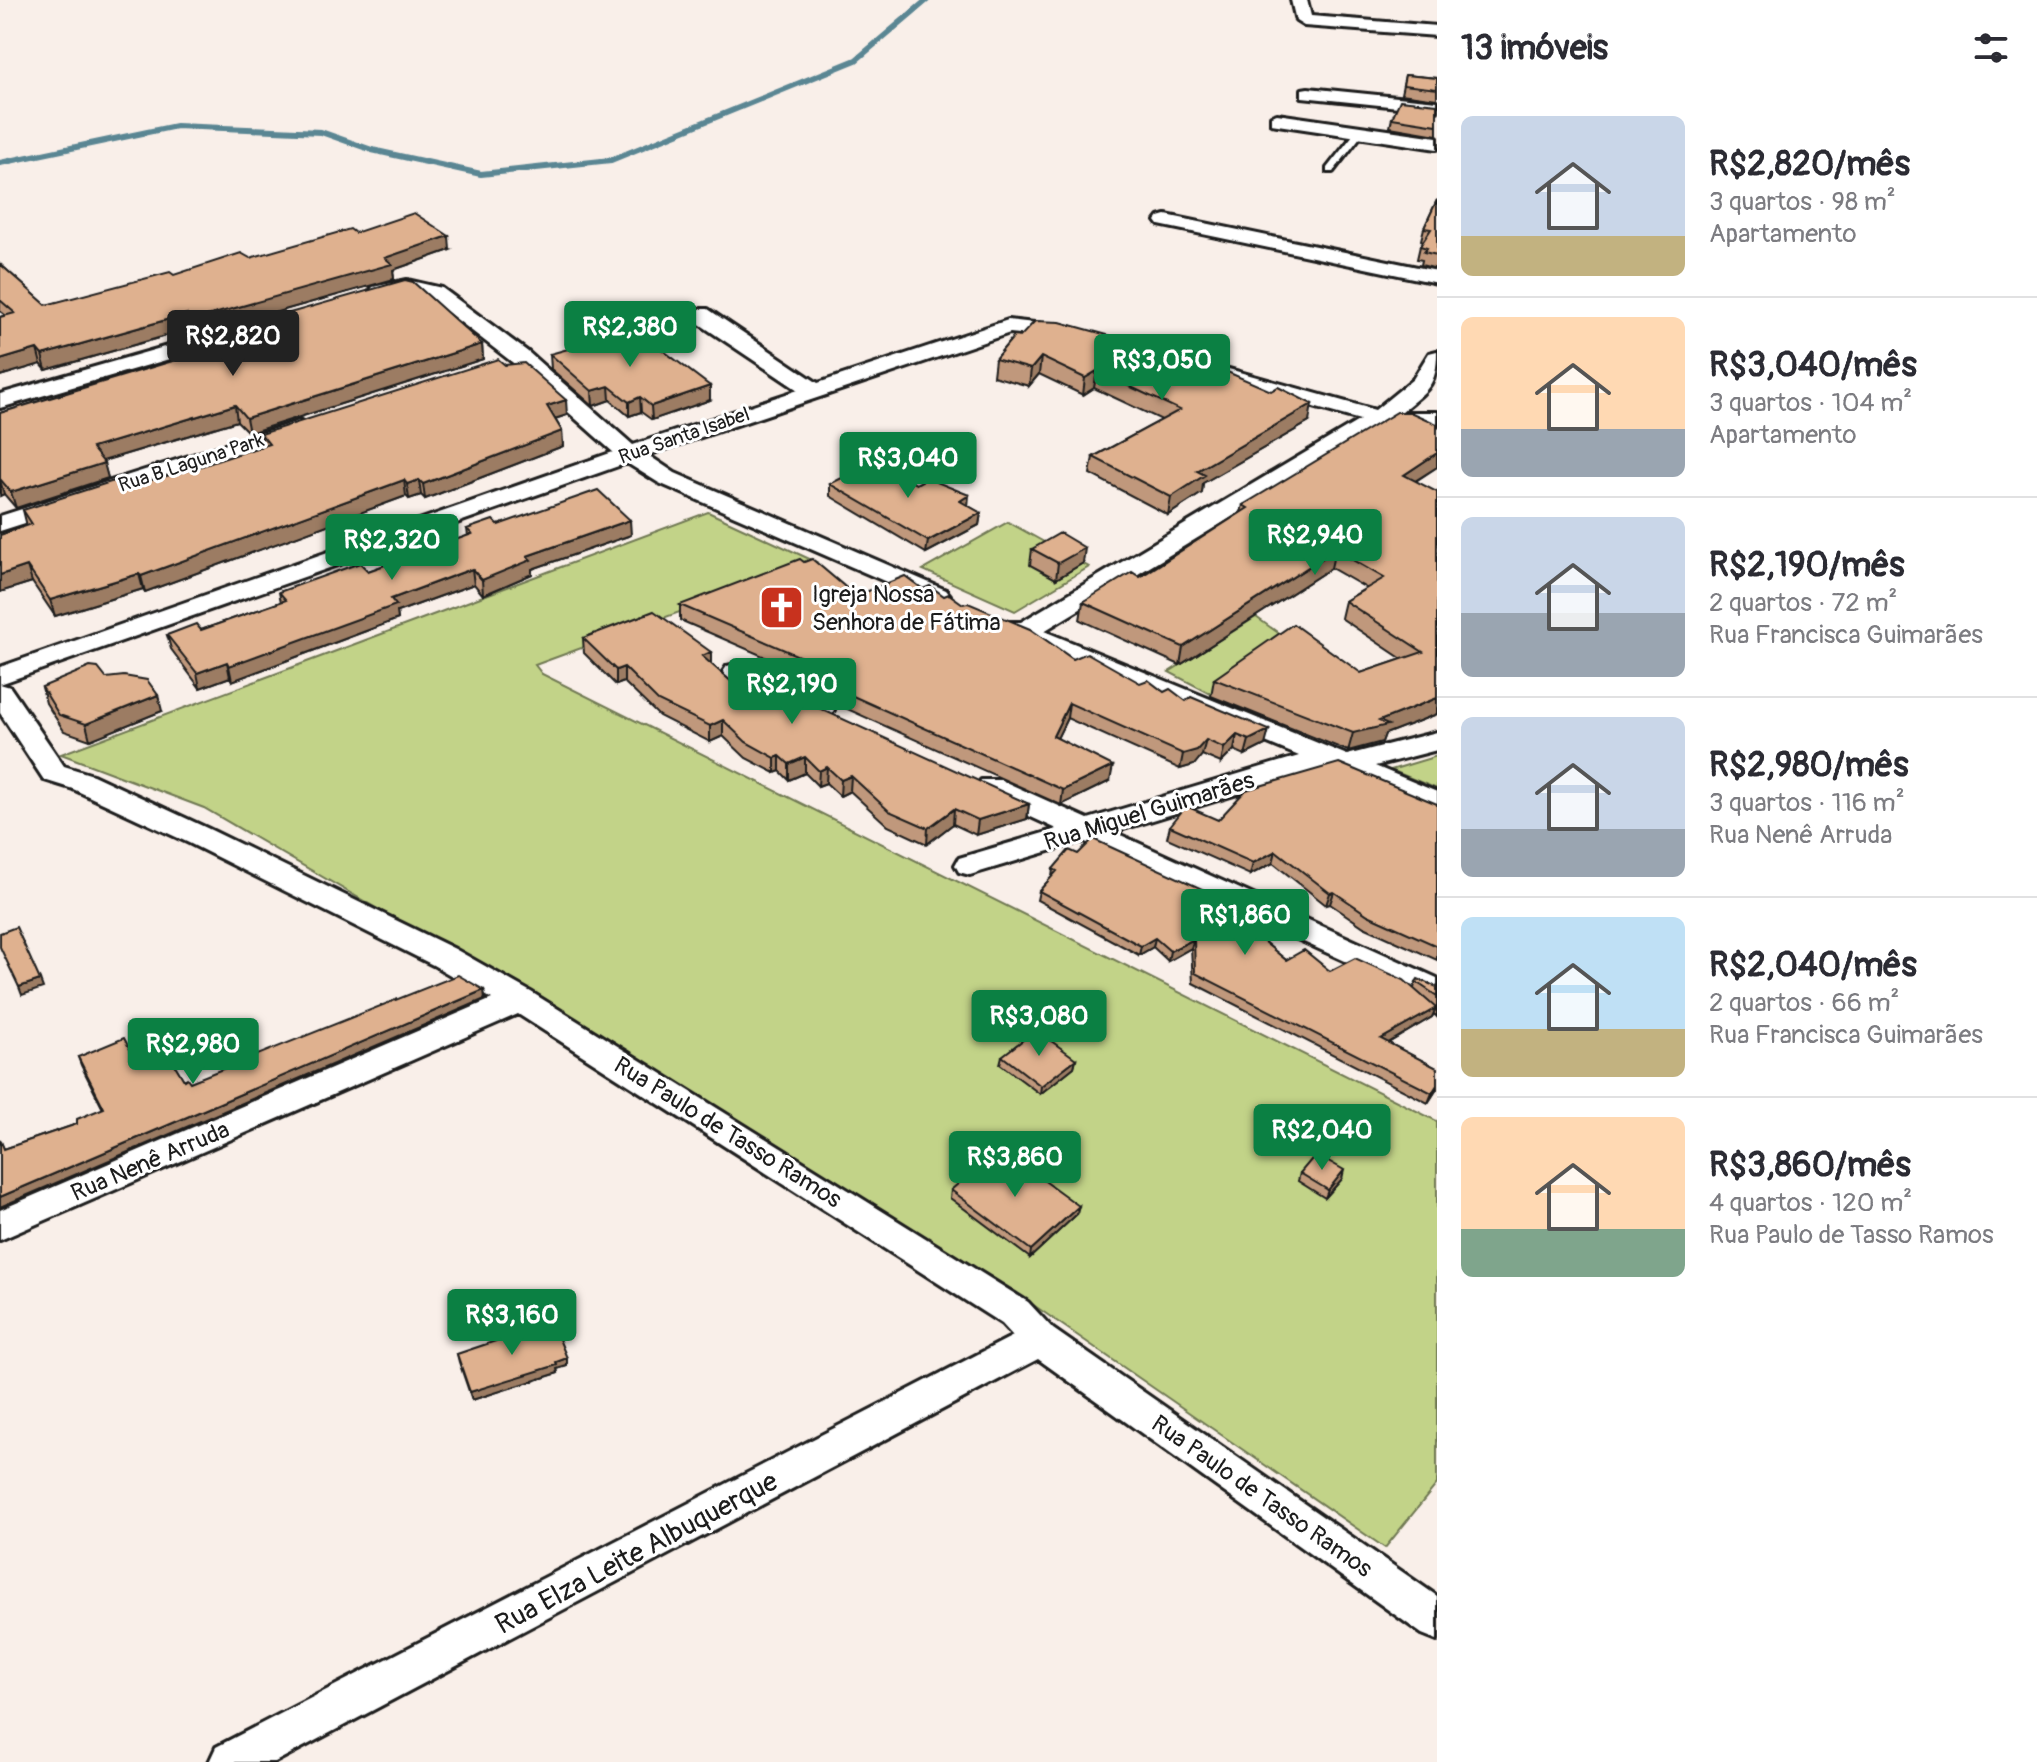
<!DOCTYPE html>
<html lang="pt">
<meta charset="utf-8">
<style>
:root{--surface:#fff;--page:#f2f2f3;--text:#2b2b33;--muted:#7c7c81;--line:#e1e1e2;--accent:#0b8043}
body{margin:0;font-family:Pangolin,sans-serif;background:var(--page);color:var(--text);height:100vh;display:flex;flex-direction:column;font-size:30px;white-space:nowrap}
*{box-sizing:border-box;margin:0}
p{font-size:26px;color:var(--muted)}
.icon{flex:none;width:44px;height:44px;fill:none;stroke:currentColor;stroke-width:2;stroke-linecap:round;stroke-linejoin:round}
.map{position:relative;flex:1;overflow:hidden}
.panel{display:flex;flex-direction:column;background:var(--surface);width:600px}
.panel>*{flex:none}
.price{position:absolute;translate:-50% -68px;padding:0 18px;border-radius:8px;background:var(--accent);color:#fff;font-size:26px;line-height:52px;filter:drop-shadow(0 2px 4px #0008)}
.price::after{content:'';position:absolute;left:50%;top:48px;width:24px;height:18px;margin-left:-12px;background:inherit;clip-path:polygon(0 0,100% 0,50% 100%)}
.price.active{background:#222;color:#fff}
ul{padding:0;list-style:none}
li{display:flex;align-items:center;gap:24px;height:200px;padding:0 24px}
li+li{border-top:2px solid var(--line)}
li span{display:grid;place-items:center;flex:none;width:224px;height:160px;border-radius:12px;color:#555}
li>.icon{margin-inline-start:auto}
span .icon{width:96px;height:96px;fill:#fffc;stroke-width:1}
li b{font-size:34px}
h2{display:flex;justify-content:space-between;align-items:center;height:96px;padding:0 24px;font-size:34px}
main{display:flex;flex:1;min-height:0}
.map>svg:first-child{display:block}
.green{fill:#c2d388;stroke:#6f7852;stroke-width:2}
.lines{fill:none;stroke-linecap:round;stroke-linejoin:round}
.stream{stroke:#5a8693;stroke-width:6}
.service-casing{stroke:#1c1c1c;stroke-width:6}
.minor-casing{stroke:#1c1c1c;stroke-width:6}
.service{fill:#fff;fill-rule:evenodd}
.minor{fill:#fff;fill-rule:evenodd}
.wall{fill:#c0987b;stroke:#1c1c1c;stroke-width:2}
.shaded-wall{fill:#9c7c64;stroke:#1c1c1c;stroke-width:2}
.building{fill:#dfb18f;stroke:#1c1c1c;stroke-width:2}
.labels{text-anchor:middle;stroke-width:6;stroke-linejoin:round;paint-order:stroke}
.far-street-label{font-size:20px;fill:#1c1c1c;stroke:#fff}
.poi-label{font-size:24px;fill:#1c1c1c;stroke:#fff;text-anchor:start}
.street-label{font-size:24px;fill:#1c1c1c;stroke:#fff}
.near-street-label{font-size:28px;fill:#1c1c1c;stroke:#fff}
</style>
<main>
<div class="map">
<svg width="1437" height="1762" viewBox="0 0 1437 1762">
<rect width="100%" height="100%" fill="#f9efe9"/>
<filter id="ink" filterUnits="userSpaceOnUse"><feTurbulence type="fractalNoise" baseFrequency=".0125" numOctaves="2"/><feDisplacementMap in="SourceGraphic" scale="16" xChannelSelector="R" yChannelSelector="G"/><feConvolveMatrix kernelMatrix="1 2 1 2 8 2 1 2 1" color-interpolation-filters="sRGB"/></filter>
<g filter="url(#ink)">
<path class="green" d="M 708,512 L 816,562 L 535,665 L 542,674 L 1437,1121 L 1437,1484 L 1385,1548 L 1032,1304 L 529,997 L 204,808 L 61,754 Z
M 1008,522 L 1089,567 L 1015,611 L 923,570 Z
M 1256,617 L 1291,642 L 1213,695 L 1169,672 Z
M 1437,756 L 1437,789 L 1391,770 Z"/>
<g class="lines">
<path class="stream" d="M 0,163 L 176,126 L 321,132 L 372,150 L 481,174 L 611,160 L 856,60 L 927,0"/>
<defs>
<path id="service" d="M 1357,130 L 1364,132 L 1333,172 L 1327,172 L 1327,168 Z"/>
<path id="minor" d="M 1291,0 L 1307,0 L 1311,16 L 1437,26 L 1437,36 L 1304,26 L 1296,21 Z
M 1308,88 L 1437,101 L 1437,111 L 1302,97 L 1302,89 Z
M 1277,114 L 1437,137 L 1437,149 L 1271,124 L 1271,116 Z
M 1166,215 L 1437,271 L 1437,283 L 1159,225 L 1156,221 L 1159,217 Z
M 407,280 L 442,288 L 528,352 L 633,445 L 798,390 L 692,319 L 689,314 L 692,309 L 708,309 L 818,383 L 1008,320 L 1070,327 L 1081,333 L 1070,339 L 1010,333 L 648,455 L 675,473 L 946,590 L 950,595 L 946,600 L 928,600 L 659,483 L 627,463 L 0,684 L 0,667 L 613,452 L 512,362 L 428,297 L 407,292 L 380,297 L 370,291 L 373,287 Z
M 234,327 L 245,333 L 242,338 L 0,408 L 0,394 Z
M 1437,351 C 1437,387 1427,390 1401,412 L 1437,412 L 1437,426 L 1384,425 L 1044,631 L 1347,755 L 1437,732 L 1437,750 L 1375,766 L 1437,792 L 1437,813 L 1325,767 L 1114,832 L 1437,978 L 1437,1003 L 1083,841 L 970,875 L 959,872 L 955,865 L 959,858 L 1057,829 L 981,794 L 977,787 L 981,780 L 1001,780 L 1088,819 L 1299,756 L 1014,638 L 1001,628 L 1005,622 L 1021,622 L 1360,420 L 1209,378 L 1206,373 L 1209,368 L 1225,368 L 1375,410 L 1413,379 L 1429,353 Z
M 299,421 L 311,428 L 307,433 L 0,531 L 0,516 Z
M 736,664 L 830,704 L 834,710 L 830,716 L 810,716 L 727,678 L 723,672 L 727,666 Z
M 0,684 L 10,687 L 64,766 L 93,775 L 209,829 L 455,949 L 531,992 L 1028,1302 L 1053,1329 L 1437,1596 L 1437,1640 L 1422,1634 L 1038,1359 L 275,1762 L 209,1762 L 216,1747 L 1013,1336 L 1002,1324 L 518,1014 L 0,1240 L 0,1210 L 492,999 L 433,965 L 189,843 L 73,789 L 44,780 L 0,713 Z"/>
</defs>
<use href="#service" class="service-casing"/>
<use href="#minor" class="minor-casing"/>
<use href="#service" class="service"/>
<use href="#minor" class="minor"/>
</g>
<path class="wall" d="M 1405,75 L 1437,78 L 1437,99 L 1401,94 Z
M 1437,104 L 1437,135 L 1390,127 L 1392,118 Z
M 1437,200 L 1437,269 L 1421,265 L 1422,260 L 1417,259 L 1420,246 L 1423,241 L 1421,240 L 1424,228 Z
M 355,233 L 450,250 L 393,270 L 394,279 L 192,336 L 190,329 L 46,370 L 41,364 L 0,376 L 0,317 L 5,315 L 0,311 L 0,264 L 46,305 L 250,258 Z
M 1014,336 L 1309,422 L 1203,483 L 1202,493 L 1168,515 L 1090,474 L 1093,457 L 1162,420 L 1094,388 L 1083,395 L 1039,374 L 1029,386 L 993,376 L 995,359 Z
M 195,340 L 482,344 L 483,359 L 249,433 L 237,421 L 103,461 L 108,478 L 16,508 L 4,494 L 0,496 L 0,413 L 198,353 Z
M 550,354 L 710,400 L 652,420 L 641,412 L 629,416 L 610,400 L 593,406 L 551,369 Z
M 567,415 L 555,419 L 562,431 L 563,446 L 425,499 L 421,495 L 409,499 L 406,496 L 145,592 L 143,589 L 55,616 L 32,582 L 0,592 L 0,535 L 27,526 L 23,510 L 122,488 L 192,469 L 263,446 L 261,434 Z
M 1437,424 L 1437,467 L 1416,481 L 1437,714 L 1385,734 L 1382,742 L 1348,751 L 1211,696 L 1214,679 L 1361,673 L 1402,659 L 1341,618 L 1345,601 L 1366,588 L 1331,568 L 1180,665 L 1080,620 L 1083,602 L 1140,577 L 1241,512 L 1243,505 Z
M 830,484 L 916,484 L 968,506 L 981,513 L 979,525 L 926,553 L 830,496 Z
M 498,525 L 631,535 L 532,569 L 532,574 L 483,595 L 474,584 L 397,612 L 398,619 L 232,681 L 230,677 L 200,688 L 171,649 L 167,635 L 201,630 L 281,602 L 279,592 L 368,571 L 468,536 L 467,529 Z
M 1032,549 L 1083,563 L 1056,579 L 1030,565 Z
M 923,589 L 963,604 L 1073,659 L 1186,701 L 1265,745 L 1245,755 L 1234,750 L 1221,763 L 1202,755 L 1194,765 L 1180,769 L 1067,718 L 1057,738 L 1110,781 L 1061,805 L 816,695 L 818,680 L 680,620 L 680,605 L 856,596 Z
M 583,638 L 711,652 L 711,664 L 741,690 L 771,699 L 1029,804 L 1027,819 L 976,835 L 953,824 L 927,844 L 888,826 L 850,791 L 840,796 L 826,783 L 818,786 L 805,773 L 789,780 L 780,771 L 775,773 L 746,758 L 723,736 L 710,742 L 659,716 L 624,682 L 616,685 L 584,653 Z
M 106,678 L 162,711 L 90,740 L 64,731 L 46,703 L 42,687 Z
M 1437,804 L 1437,960 L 1364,927 L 1330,904 L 1326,905 L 1273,863 L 1250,875 L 1167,838 L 1170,826 L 1218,820 Z
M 1053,869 L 1239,917 L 1239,921 L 1286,960 L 1330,971 L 1414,988 L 1416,982 L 1437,987 L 1437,1017 L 1434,1014 L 1432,1017 L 1388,1043 L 1437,1068 L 1437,1089 L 1428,1103 L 1193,983 L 1191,948 L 1168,961 L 1153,947 L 1139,955 L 1037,900 L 1039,891 L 1052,877 Z
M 484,990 L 485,999 L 0,1207 L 0,1139 L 4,1149 L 77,1124 L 103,1109 L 81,1065 L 78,1057 L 133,1055 L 190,1082 Z
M 1002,1056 L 1076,1059 L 1074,1067 L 1040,1094 L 1000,1064 Z
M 1300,1173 L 1342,1179 L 1325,1198 L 1298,1181 Z
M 951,1190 L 1077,1214 L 1030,1258 L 950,1198 Z
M 457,1354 L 567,1358 L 567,1366 L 557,1369 L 558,1373 L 472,1400 L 459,1362 Z"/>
<path class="shaded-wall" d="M 449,236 L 450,250 L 393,270 L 394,279 L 192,336 L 189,321 Z
M 187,314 L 190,329 L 46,370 L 42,355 Z
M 482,344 L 483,359 L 249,433 L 246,418 Z
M 37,349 L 41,364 L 0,376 L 0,360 Z
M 1041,357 L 1039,374 L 1029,386 L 1031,369 Z
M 1097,371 L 1094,388 L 1083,395 L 1085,378 Z
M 609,386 L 610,400 L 593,406 L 592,391 Z
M 710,386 L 710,400 L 652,420 L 651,406 Z
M 640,397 L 641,412 L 629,416 L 629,402 Z
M 566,400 L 567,415 L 548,421 L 547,406 Z
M 1312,404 L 1309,422 L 1203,483 L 1202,493 L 1168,515 L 1171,497 L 1197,471 Z
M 235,405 L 237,421 L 96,463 L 92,448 Z
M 562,431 L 563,446 L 425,499 L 423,484 Z
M 1437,453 L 1437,467 L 1399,491 L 1404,475 Z
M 104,463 L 108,478 L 16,508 L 11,492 Z
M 0,480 L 4,494 L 0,496 Z
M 404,480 L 406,496 L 145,592 L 141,576 Z
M 419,480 L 421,495 L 409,499 L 407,484 Z
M 969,495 L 968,507 L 960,501 Z
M 981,513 L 979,525 L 926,553 L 928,541 Z
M 630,520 L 631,535 L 532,569 L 532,574 L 483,595 L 482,580 L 527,556 Z
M 1085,548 L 1083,563 L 1056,579 L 1058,563 Z
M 1335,550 L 1331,568 L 1180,665 L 1183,647 Z
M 27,566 L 32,582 L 0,592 L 0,575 Z
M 472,569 L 474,584 L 397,612 L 398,619 L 232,681 L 229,666 L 391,599 Z
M 139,574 L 143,589 L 55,616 L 50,600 Z
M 711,652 L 711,668 L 702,656 Z
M 227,662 L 230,677 L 200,688 L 197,673 Z
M 624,667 L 624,682 L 616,685 L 616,670 Z
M 158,695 L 162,711 L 90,740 L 86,724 Z
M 1437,698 L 1437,714 L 1385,734 L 1382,742 L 1348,751 L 1353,733 L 1379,721 Z
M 1069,703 L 1067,718 L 1051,751 L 1053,736 Z
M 723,720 L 723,736 L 710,742 L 710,726 Z
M 1269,730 L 1265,745 L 1245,755 L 1249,740 Z
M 1237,735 L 1234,750 L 1221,763 L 1224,748 Z
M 1206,740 L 1202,755 L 1194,765 L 1180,769 L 1183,754 Z
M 780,756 L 780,771 L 775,773 L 775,758 Z
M 805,757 L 805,773 L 789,780 L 789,764 Z
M 1113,766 L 1110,781 L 1061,805 L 1063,790 Z
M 827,767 L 826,783 L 818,786 L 819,771 Z
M 851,776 L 850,791 L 840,796 L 841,780 Z
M 1029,804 L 1027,819 L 976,835 L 978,820 Z
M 954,809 L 953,824 L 927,844 L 928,828 Z
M 1276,851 L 1273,863 L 1250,875 L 1253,863 Z
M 1334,892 L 1330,904 L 1326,905 L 1330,893 Z
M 1155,938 L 1153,947 L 1139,955 L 1141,946 Z
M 1194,939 L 1191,948 L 1168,961 L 1170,951 Z
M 40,980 L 43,988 L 22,995 L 19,987 Z
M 484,990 L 485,999 L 0,1207 L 0,1197 Z
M 1436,1008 L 1432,1017 L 1378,1049 L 1381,1039 Z
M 1076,1059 L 1074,1067 L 1040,1094 L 1041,1086 Z
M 1437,1085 L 1437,1089 L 1428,1103 L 1432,1093 Z
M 1344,1170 L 1342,1179 L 1325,1198 L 1328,1190 Z
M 1079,1206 L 1077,1214 L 1030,1258 L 1031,1250 Z
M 567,1358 L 567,1366 L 557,1369 L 558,1373 L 472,1400 L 470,1392 Z"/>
<path class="building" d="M 1405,75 L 1437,78 L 1437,89 L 1403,85 Z
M 1400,100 L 1437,104 L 1437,125 L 1392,118 Z
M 1437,200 L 1437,255 L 1424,252 L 1427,248 L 1420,246 L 1431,229 L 1424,228 Z
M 414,213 L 449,236 L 385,258 L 392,264 L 189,321 L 187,314 L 42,355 L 37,349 L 0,360 L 0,317 L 15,313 L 0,300 L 0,264 L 46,305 L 170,272 L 174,275 L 241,253 L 250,258 L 350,229 L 355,233 Z
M 405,280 L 413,282 L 482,344 L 246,418 L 235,405 L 92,448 L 104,463 L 11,492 L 0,479 L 0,413 L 199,353 L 195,340 Z
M 1035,321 L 1060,322 L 1140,344 L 1180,363 L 1189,358 L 1202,361 L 1271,391 L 1278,387 L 1312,404 L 1197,471 L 1205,475 L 1171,497 L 1093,457 L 1180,410 L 1097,371 L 1085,378 L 1041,357 L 1031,369 L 995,359 L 1014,336 L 1020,337 Z
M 636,330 L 710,386 L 651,406 L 640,397 L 629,402 L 609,386 L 592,391 L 550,354 Z
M 498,359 L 505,365 L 524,363 L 566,400 L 547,406 L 562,431 L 423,484 L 419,480 L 407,484 L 404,480 L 141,576 L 139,574 L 50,600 L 27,566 L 0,575 L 0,535 L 32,524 L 23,510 L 117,480 L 122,488 L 192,469 L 269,444 L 261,434 Z
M 1397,412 L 1410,412 L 1437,424 L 1437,453 L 1404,475 L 1437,492 L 1437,698 L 1379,721 L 1388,725 L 1353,733 L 1214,679 L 1293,624 L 1361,673 L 1423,652 L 1345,601 L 1384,578 L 1335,550 L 1183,647 L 1083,602 L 1132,572 L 1140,577 L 1248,508 L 1243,505 Z
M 875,461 L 916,484 L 927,478 L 969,495 L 960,501 L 981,513 L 928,541 L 830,484 Z
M 598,490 L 630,520 L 527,556 L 531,560 L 482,580 L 472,569 L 458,574 L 391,599 L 396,605 L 229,666 L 227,662 L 197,673 L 167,635 L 196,624 L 201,630 L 286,600 L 279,592 L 360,563 L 368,571 L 472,534 L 467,529 L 493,520 L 498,525 Z
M 1060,533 L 1085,548 L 1058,563 L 1032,549 Z
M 800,559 L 804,562 L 812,559 L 856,596 L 905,576 L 923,589 L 930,586 L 944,596 L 949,594 L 963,604 L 968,603 L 1030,629 L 1073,659 L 1087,653 L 1140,683 L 1148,680 L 1164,692 L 1170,689 L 1186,701 L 1191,697 L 1269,730 L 1249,740 L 1237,735 L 1224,748 L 1206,740 L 1197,750 L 1183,754 L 1069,703 L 1053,736 L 1113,766 L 1063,790 L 817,680 L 836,672 L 680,605 Z
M 654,611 L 711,652 L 702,656 L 741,690 L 754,684 L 771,699 L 786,693 L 1029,804 L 978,820 L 954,809 L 928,828 L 889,811 L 851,776 L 841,780 L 827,767 L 819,771 L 805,757 L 789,764 L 780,756 L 775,758 L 746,742 L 723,720 L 710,726 L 658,701 L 624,667 L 616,670 L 583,638 Z
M 90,667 L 98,668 L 106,678 L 124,676 L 147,680 L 158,695 L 86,724 L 59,715 L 42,687 Z
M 1339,763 L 1437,804 L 1437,946 L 1368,915 L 1334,892 L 1330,893 L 1276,851 L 1253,863 L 1170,826 L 1186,806 L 1218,820 L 1246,790 Z
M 1093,839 L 1211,893 L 1239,917 L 1236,919 L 1286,960 L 1304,950 L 1330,971 L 1355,958 L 1404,980 L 1436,1008 L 1381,1039 L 1437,1068 L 1437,1085 L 1432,1093 L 1195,973 L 1194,939 L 1170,951 L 1155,938 L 1141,946 L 1039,891 L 1057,871 L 1053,869 L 1069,850 L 1078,854 Z
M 16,927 L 40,980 L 19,987 L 0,947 L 0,933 Z
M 458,975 L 484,990 L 0,1197 L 0,1139 L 4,1149 L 77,1124 L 77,1119 L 104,1108 L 78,1057 L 124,1038 L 133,1055 L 163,1045 L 184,1080 L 187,1078 L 190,1082 Z
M 1418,979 L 1437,987 L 1437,996 L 1416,982 Z
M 1036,1030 L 1076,1059 L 1041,1086 L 1002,1056 Z
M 996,1151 L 1006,1157 L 1009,1155 L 1079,1206 L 1031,1250 L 951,1190 Z
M 1316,1154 L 1344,1170 L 1328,1190 L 1300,1173 Z
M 552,1322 L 567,1358 L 556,1362 L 557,1365 L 470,1392 L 457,1354 Z"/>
</g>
<defs>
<symbol id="church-square" viewBox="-11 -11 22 22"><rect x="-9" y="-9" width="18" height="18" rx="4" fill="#c8321e" stroke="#fff"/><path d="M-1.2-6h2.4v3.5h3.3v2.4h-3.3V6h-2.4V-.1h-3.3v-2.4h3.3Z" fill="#fff"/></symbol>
</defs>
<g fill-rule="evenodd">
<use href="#church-square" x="756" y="582" width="51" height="51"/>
</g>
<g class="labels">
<g class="far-street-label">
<text transform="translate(684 435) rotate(-19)" y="7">Rua Santa Isabel</text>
<text transform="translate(191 462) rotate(-18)" y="7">Rua B Laguna Park</text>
</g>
<g class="poi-label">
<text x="812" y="602">Igreja Nossa<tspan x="812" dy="28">Senhora de Fátima</tspan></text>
</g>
<g class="street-label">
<text transform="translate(1149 811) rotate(-17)" y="8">Rua Miguel Guimarães</text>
<text transform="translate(728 1132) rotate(32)" y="8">Rua Paulo de Tasso Ramos</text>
<text transform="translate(150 1161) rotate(-23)" y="8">Rua Nenê Arruda</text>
<text transform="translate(1262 1496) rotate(35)" y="8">Rua Paulo de Tasso Ramos</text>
</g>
<g class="near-street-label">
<text transform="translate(636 1552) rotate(-28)" y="10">Rua Elza Leite Albuquerque</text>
</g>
</g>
</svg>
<b class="price" style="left:630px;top:369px">R$2,380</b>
<b class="price active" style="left:233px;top:378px">R$2,820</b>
<b class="price" style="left:1162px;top:402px">R$3,050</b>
<b class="price" style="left:908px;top:500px">R$3,040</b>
<b class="price" style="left:1315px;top:577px">R$2,940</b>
<b class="price" style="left:392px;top:582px">R$2,320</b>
<b class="price" style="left:792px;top:726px">R$2,190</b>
<b class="price" style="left:1245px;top:957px">R$1,860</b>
<b class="price" style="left:1039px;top:1058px">R$3,080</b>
<b class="price" style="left:193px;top:1086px">R$2,980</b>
<b class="price" style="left:1322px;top:1172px">R$2,040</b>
<b class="price" style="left:1015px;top:1199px">R$3,860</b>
<b class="price" style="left:512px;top:1357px">R$3,160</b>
</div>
<section class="panel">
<h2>13 imóveis<svg class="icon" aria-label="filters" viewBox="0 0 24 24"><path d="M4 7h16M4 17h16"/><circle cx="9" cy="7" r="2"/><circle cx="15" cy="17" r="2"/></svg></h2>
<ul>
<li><span style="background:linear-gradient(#c9d6e8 75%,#c2b280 0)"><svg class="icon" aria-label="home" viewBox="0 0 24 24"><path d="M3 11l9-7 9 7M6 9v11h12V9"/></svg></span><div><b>R$2,820/mês</b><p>3 quartos · 98 m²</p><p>Apartamento</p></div></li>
<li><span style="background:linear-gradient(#ffd9b3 70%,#9aa5b1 0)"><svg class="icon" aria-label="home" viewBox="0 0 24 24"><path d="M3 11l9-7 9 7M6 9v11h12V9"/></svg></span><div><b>R$3,040/mês</b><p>3 quartos · 104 m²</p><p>Apartamento</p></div></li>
<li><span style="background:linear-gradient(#c9d6e8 60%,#9aa5b1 0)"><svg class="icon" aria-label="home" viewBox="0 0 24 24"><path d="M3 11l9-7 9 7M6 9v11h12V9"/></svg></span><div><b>R$2,190/mês</b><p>2 quartos · 72 m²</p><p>Rua Francisca Guimarães</p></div></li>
<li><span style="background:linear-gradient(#c9d6e8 70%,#9aa5b1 0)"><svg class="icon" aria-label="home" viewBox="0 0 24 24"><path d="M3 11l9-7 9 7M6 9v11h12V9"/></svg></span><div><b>R$2,980/mês</b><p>3 quartos · 116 m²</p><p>Rua Nenê Arruda</p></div></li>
<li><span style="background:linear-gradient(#bfe0f5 70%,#c2b280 0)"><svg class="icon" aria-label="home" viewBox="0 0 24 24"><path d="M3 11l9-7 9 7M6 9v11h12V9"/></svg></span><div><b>R$2,040/mês</b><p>2 quartos · 66 m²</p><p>Rua Francisca Guimarães</p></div></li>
<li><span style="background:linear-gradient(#ffd9b3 70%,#7fa58c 0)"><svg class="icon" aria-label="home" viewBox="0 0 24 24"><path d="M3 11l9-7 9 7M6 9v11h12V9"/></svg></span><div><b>R$3,860/mês</b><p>4 quartos · 120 m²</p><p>Rua Paulo de Tasso Ramos</p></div></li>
</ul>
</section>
</main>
